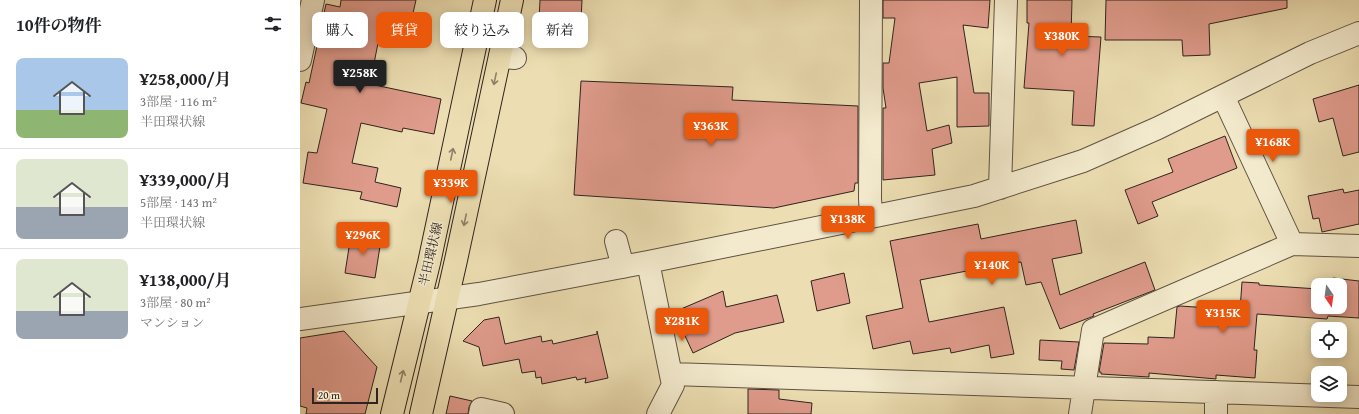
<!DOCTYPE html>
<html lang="ja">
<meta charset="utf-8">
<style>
:root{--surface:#fff;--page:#f6f6f6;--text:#202124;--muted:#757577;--line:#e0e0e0;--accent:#ea580c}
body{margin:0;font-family:"Gentium Book Plus","Noto Serif JP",serif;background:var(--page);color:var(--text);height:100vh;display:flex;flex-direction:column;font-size:15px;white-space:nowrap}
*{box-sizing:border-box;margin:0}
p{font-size:13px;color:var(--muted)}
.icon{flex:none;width:22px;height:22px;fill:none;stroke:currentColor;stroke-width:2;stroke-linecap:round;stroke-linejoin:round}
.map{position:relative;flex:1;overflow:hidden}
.panel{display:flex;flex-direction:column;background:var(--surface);width:300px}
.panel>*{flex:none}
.banner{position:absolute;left:12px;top:12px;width:380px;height:36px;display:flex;gap:8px}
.needle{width:26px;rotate:167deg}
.tools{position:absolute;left:1011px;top:278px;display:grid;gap:8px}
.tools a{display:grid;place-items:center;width:36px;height:36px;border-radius:8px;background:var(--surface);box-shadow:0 2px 10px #0003;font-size:20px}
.scale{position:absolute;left:12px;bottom:10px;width:66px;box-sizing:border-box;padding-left:4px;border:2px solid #30231d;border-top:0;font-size:11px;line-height:14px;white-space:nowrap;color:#30231d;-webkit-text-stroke:3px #f3eacd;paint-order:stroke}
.price{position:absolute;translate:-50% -34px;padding:0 9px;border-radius:4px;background:var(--accent);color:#fff;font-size:13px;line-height:26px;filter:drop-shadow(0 1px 2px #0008)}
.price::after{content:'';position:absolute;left:50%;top:24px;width:12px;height:9px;margin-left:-6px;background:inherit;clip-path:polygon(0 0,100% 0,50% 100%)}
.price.selected{background:#222;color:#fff}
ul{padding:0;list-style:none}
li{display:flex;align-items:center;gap:12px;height:100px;padding:0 16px}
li+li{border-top:1px solid var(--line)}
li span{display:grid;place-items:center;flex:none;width:112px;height:80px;border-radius:8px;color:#555}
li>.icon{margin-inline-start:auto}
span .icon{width:48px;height:48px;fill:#fffc;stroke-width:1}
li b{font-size:17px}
h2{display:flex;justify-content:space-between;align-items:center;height:48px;padding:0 16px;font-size:17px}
.chip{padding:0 14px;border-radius:8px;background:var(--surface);box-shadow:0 2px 10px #0003;font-size:14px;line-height:36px}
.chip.selected{background:var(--accent);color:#fff}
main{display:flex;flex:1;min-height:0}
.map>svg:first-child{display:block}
.building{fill:#df9b8b;stroke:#30231d}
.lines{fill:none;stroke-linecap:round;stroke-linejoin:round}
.minor-casing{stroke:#5f5242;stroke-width:24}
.major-casing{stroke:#30231d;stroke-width:24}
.minor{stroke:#f3eacd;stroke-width:22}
.major{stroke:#ecdeb2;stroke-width:22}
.oneway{stroke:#8e8068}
.labels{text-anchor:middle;stroke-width:3;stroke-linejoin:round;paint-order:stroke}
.street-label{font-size:13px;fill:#30231d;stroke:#f3eacd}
</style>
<main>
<section class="panel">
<h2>10件の物件<svg class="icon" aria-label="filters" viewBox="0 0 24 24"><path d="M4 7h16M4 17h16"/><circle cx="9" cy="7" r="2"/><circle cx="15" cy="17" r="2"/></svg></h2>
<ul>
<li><span style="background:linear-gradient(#a9c7e8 65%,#8fb573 0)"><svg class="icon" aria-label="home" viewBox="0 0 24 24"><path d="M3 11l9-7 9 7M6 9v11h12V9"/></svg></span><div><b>¥258,000/月</b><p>3部屋 · 116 m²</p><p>半田環状線</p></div></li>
<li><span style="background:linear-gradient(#dfe7d0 60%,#9aa5b1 0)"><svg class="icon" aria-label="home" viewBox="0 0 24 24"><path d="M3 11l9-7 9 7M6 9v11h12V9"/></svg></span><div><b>¥339,000/月</b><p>5部屋 · 143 m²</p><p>半田環状線</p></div></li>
<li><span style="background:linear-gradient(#dfe7d0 65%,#9aa5b1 0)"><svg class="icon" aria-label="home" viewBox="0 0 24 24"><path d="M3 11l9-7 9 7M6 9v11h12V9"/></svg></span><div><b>¥138,000/月</b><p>3部屋 · 80 m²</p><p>マンション</p></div></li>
</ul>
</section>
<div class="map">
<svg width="1059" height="414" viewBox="0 0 1059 414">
<rect width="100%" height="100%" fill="#ecdeb2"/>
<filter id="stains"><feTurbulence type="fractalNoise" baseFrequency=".005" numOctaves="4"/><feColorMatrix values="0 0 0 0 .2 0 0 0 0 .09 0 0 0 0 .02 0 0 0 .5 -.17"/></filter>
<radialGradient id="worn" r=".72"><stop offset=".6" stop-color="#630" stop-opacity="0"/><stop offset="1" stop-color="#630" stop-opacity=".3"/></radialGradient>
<path class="building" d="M 41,0 L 116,0 L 106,44 L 79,38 L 70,84 L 141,99 L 134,134 L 103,128 L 102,132 L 61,123 L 52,163 L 78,168 L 75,182 L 101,188 L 97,207 L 60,199 L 62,192 L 3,183 L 8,152 L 17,153 L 27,109 L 1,103 L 6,82 L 9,83 L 26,4 L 40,7 Z
M 240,0 L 282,0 L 280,41 L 238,39 Z
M 583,0 L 690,0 L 688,28 L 663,25 L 674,93 L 689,93 L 689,126 L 657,127 L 657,77 L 619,83 L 627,131 L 649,125 L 652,143 L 632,149 L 635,175 L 583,180 L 583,108 L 586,108 L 583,88 L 583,63 L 589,63 L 595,18 L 583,18 Z
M 727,0 L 772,0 L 771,36 L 801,37 L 794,126 L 772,125 L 774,91 L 724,88 L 729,23 L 727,23 Z
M 806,0 L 987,0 L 987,8 L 909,24 L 910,55 L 883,56 L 882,40 L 805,40 Z
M 281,81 L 433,87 L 432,100 L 558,106 L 558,183 L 555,183 L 554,191 L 474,208 L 274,195 Z
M 1059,85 L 1059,152 L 1043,156 L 1033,118 L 1019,122 L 1013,99 Z
M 925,136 L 937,168 L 852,202 L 858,216 L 838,224 L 825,190 L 873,172 L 868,159 Z
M 1043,189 L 1044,193 L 1059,190 L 1059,224 L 1022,232 L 1019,218 L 1013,219 L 1008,196 Z
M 776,220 L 782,253 L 752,259 L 760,295 L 845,262 L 855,290 L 793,314 L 794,316 L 760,329 L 741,282 L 726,285 L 721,262 L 703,264 L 620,280 L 629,322 L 704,307 L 714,354 L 691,358 L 689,345 L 651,353 L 650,348 L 613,354 L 610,341 L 573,349 L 566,316 L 603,308 L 590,241 L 678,224 L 681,239 Z
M 51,235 L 81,240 L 75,278 L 45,273 Z
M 544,273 L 550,303 L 517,311 L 511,281 Z
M 1033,278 L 1059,281 L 1059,318 L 1028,316 L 1027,319 L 957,314 L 954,350 L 957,350 L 955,378 L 916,375 L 916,379 L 849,373 L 849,377 L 801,374 L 801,372 L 799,372 L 804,343 L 848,344 L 848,337 L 874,338 L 877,307 L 880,306 L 940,310 L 942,282 L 959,283 L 959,285 L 1018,289 L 1018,307 L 1040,307 L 1040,285 L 1033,285 Z
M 423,291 L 426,307 L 477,295 L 484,322 L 435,333 L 393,353 L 374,312 Z
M 199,317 L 205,344 L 241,336 L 242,342 L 252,340 L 253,344 L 297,334 L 297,331 L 308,378 L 285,383 L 286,378 L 277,380 L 276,377 L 242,384 L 241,377 L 236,378 L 235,371 L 222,373 L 219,359 L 183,366 L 179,347 L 163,341 L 184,320 Z
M 44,331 L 77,367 L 65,414 L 6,414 L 7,408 L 0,406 L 0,338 Z
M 740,340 L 779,342 L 774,370 L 761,369 L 762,361 L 739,360 Z
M 448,389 L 479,390 L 479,399 L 512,403 L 511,414 L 448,414 Z
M 150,396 L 172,401 L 169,407 L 168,414 L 146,414 Z"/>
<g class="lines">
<defs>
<path id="minor" d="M 571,0 L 570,198 L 571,217
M 200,57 L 215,58
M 0,60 L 13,0
M 923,96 L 992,244
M 700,188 L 706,0
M 316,241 L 323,267
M 348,262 L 373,385 L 358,414
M 0,319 L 179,294 L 348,262 L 674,196 L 783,161 L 858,128 L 1010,53 L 1059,33
M 371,374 L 1059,397
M 180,414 L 181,409 L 203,414
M 780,414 L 793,330 L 992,244 L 1059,246
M 916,414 L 916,392"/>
<path id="major" d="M 92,414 L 129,263 L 185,0
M 121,414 L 156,260 L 212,0"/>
</defs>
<use href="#minor" class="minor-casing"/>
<use href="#major" class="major-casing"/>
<use href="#minor" class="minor"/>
<use href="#major" class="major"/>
</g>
<defs><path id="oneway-shaft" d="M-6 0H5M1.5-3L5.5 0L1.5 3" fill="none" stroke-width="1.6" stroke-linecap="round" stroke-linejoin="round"/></defs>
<g class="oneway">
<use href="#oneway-shaft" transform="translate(195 79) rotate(102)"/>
<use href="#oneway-shaft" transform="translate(152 154) rotate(-78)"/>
<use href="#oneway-shaft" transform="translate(165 220) rotate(102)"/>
<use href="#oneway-shaft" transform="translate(102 376) rotate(-76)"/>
</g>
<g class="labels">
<g class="street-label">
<text transform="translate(130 254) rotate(-77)" y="5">半田環状線</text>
</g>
</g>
<rect width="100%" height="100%" filter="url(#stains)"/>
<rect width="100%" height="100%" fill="url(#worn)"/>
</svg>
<div class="tools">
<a><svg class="needle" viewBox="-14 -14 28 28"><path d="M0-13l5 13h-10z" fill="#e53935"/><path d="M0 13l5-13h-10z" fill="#757577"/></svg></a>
<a><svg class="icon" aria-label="locate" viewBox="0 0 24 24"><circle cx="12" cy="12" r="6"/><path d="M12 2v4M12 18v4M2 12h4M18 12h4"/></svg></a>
<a><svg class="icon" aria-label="layers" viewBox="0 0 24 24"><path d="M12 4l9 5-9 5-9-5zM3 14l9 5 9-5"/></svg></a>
</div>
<div class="scale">20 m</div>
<b class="price" style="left:762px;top:57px">¥380K</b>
<b class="price selected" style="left:60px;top:94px">¥258K</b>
<b class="price" style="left:411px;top:147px">¥363K</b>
<b class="price" style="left:973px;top:163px">¥168K</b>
<b class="price" style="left:151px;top:204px">¥339K</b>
<b class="price" style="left:548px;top:240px">¥138K</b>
<b class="price" style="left:63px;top:256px">¥296K</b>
<b class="price" style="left:692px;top:286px">¥140K</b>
<b class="price" style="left:923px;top:334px">¥315K</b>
<b class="price" style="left:382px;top:342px">¥281K</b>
<div class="banner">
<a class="chip">購入</a>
<a class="chip selected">賃貸</a>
<a class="chip">絞り込み</a>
<a class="chip">新着</a>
</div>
</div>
</main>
